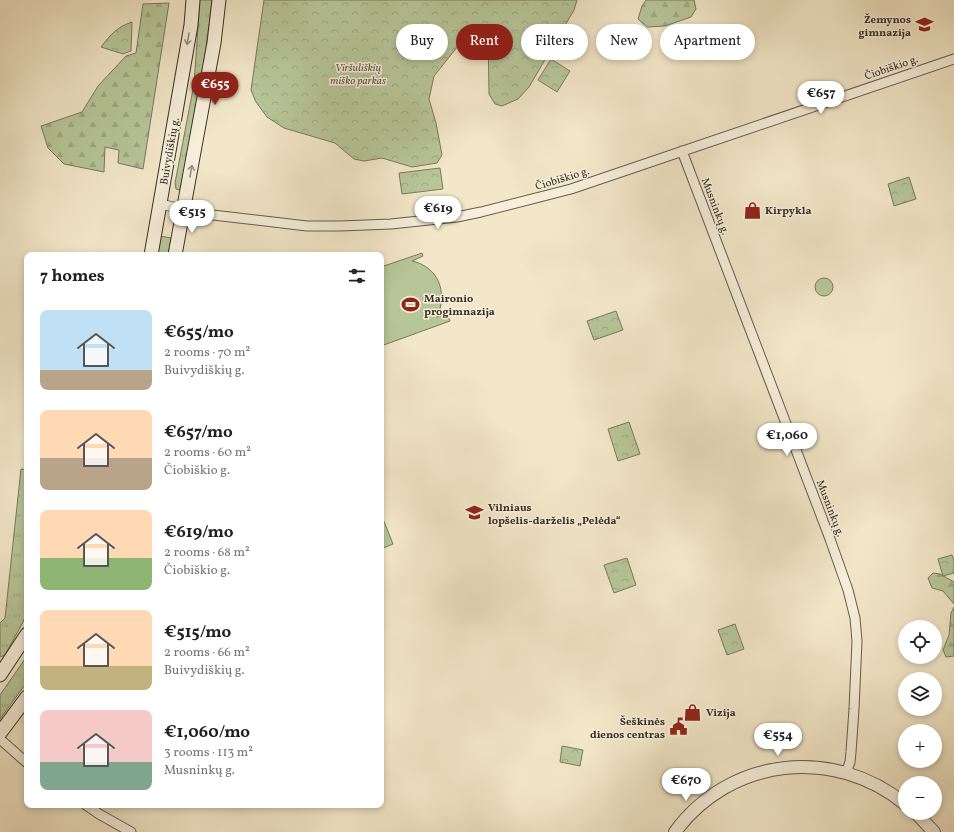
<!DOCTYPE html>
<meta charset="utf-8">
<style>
:root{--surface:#fff;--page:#f2f2f2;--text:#202124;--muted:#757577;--accent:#8f2418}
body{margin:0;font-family:Vollkorn,serif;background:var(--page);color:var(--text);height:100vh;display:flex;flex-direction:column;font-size:15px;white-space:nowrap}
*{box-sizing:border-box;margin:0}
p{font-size:13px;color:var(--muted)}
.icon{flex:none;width:22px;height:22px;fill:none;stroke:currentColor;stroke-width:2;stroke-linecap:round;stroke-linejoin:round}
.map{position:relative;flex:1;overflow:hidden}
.details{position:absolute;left:24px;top:252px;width:360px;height:556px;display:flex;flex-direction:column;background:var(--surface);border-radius:8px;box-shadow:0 2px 6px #0003}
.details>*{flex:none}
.hud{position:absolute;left:396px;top:24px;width:380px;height:36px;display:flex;gap:8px}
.buttons{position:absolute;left:898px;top:620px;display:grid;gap:8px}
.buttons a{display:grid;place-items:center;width:44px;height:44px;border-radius:50%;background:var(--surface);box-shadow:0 2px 6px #0003;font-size:20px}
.price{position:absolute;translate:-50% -34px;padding:0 9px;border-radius:14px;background:#fff;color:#222;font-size:13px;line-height:26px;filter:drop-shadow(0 1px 2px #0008)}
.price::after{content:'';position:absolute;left:50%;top:24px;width:12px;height:9px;margin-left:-6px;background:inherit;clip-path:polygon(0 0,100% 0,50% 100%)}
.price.on{background:var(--accent);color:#fff}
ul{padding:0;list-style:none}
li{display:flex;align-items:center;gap:12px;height:100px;padding:0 16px}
li span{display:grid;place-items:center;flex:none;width:112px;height:80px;border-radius:8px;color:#555}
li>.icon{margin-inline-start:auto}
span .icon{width:48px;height:48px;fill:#fffc;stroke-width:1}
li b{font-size:17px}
h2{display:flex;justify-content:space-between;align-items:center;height:48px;padding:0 16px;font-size:17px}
.chip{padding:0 14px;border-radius:18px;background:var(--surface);box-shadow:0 2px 6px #0003;font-size:14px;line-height:36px}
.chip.on{background:var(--accent);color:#fff}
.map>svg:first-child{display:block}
.grass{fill:url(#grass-tufts);stroke:#787a5f}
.forest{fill:url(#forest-firs);stroke:#787a5f}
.park{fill:url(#park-crowns);stroke:#787a5f}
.garden{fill:#b7c699;stroke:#787a5f}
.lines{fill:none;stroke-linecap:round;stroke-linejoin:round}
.minor-casing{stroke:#665c4e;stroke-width:11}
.tertiary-casing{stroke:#665c4e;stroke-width:14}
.secondary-casing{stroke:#382e25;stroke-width:15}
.minor{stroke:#f7efdb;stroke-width:9}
.tertiary{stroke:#f7efdb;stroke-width:12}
.secondary{stroke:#f7efdb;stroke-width:13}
.oneway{stroke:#988e80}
.labels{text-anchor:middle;stroke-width:3;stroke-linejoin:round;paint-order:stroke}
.poi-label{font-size:11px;font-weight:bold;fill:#382e25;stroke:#f7efdb;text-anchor:start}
.park-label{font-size:11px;font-style:italic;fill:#585442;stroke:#f7efdb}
.street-label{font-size:11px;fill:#382e25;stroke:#f7efdb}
</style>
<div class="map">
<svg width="954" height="832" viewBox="0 0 954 832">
<defs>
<pattern id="grass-tufts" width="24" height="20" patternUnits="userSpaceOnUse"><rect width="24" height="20" fill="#b7c699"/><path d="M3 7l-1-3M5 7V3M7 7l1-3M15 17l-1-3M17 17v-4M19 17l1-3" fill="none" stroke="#9eaa84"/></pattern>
<pattern id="forest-firs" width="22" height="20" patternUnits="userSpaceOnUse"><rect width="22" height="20" fill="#b7c699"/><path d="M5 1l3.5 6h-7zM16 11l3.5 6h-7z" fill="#9eaa84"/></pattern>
<pattern id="park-crowns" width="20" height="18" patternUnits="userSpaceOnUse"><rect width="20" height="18" fill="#b7c699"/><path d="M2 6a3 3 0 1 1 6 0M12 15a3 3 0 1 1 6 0" fill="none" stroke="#9eaa84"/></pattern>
</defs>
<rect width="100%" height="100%" fill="#f2e7c8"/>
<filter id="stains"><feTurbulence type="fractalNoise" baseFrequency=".005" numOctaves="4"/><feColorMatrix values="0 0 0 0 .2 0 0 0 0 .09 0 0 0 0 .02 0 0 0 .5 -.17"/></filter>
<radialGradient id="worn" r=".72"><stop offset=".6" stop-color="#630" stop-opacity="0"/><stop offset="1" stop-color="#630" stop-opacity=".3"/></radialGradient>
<path class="grass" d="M 200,0 L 212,0 C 205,64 193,126 181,189 L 179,190 L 176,189 L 175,183 L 194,84 Z
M 160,236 L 171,238 L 168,255 L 157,255 Z
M 21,469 L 27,470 L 27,613 L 22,624 L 5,655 L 0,657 L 0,623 L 5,618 Z
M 27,656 L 27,682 L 0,719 L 0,695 Z"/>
<path class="forest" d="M 646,0 L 694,0 L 696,9 L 691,17 L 665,26 L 647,27 L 638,19 L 642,6 Z
M 169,3 L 143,169 L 118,163 L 119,150 L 105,147 L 104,172 L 64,164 L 48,148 L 41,126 L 82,112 L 98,86 L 126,56 L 136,53 L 143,4 Z
M 933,573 L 940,574 L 954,582 L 954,604 L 943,591 L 932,588 L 928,578 Z
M 954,607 L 954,656 L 946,657 L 943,650 L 949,635 L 951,613 Z"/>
<path class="park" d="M 264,0 L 577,0 L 574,10 L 529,87 L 518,99 L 502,106 L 495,104 L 489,94 L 488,30 C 481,24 476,26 470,31 L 434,76 L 429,99 L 436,123 L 442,155 L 437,163 L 412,167 L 382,158 L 364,161 L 354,159 L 335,143 L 284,128 L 267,117 L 256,102 L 251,90 Z
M 132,22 L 131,51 L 123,54 L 101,47 C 111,34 117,27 132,22 Z
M 551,59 L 570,71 L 557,92 L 538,80 Z
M 440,168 L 443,189 L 402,194 L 399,173 Z
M 909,177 L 916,199 L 894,206 L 888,184 Z
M 616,311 L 623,330 L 594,340 L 587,321 Z
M 629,422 L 640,454 L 618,461 L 608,429 Z
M 952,555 L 954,560 L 954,573 L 943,576 L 938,559 Z
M 627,558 L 636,585 L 614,593 L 604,565 Z
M 735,624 L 744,649 L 727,655 L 718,630 Z
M 562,746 L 583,750 L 580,766 L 560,762 Z"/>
<path class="garden" d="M 422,253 L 423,256 L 412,261 C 439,267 448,293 437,317 L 447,314 L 450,321 L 381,346 L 381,267 Z
M815 287a9 9 0 1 1 18 0a9 9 0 1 1-18 0Z
M 381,514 L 393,544 L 381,549 Z"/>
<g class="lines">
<defs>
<path id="minor" d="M 682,151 L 830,539 L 848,590 L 855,618 L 857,641 L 854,709 L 851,752 L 850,762 L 846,773
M 160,204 L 204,214 L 307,226 L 340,226 L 391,224 L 457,217 L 481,212 L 571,189 L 954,59
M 0,739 L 27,763
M 86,805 L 99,814 L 131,832"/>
<path id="tertiary" d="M 916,813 L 934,832
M 675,832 C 730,757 834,746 905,804"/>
<path id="secondary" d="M 151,255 L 191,25 L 193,0
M 175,255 L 214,43 L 219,0
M 0,675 L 27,634
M 0,733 L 27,697"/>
</defs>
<use href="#minor" class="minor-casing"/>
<use href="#tertiary" class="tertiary-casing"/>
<use href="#secondary" class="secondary-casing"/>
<use href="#minor" class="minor"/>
<use href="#tertiary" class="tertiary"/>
<use href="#secondary" class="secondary"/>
</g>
<defs><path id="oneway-shaft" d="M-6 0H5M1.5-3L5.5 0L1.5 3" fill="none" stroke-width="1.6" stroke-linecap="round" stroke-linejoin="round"/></defs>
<g class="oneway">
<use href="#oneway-shaft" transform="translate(188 39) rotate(100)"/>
<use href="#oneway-shaft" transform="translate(191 171) rotate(-80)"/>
</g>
<defs>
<symbol id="school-bare" viewBox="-9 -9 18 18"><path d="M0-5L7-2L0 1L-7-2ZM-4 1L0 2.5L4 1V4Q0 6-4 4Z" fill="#8f2418" stroke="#f7efdb" stroke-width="2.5" paint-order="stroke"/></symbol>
<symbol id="shop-bare" viewBox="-9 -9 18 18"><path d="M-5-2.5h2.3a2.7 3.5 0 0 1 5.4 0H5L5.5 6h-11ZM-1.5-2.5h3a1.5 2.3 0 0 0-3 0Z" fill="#8f2418" stroke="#f7efdb" stroke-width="2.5" paint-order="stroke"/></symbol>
<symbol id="stadium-bare" viewBox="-9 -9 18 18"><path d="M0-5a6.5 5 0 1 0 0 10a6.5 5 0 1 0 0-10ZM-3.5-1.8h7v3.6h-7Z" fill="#8f2418" stroke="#f7efdb" stroke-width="2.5" paint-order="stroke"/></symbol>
<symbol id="civic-bare" viewBox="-9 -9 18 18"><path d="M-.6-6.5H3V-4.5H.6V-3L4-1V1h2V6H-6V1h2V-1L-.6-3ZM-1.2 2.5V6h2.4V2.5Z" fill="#8f2418" stroke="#f7efdb" stroke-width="2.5" paint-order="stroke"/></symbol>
</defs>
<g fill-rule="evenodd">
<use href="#school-bare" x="912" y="12" width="25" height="25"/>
<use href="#shop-bare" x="740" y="198" width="25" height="25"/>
<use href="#stadium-bare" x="398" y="292" width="25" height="25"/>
<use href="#school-bare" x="462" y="500" width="25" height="25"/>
<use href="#shop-bare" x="680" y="700" width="25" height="25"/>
<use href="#civic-bare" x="666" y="714" width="25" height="25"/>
</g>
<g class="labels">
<g class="poi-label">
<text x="911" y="23" text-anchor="end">Žemynos<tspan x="911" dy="13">gimnazija</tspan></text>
<text x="765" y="214">Kirpykla</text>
<text x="424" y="302">Maironio<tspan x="424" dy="13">progimnazija</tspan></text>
<text x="488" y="511">Vilniaus<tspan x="488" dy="13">lopšelis-darželis „Pelėda“</tspan></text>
<text x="706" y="716">Vizija</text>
<text x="665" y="725" text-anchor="end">Šeškinės<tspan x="665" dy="13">dienos centras</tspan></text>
</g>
<g class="park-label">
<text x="358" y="71">Viršuliškių<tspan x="358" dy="13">miško parkas</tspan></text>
</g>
<g class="street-label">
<text transform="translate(891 67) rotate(-19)" y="4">Čiobiškio g.</text>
<text transform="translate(169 151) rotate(-80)" y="4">Buivydiškių g.</text>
<text transform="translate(562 178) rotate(-17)" y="4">Čiobiškio g.</text>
<text transform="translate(716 206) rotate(69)" y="4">Musninkų g.</text>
<text transform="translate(831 508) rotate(69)" y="4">Musninkų g.</text>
</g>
</g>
<rect width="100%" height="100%" filter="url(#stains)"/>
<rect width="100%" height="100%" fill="url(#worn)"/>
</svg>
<div class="buttons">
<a><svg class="icon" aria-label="locate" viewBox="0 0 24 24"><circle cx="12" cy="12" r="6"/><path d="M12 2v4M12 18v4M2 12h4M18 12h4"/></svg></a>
<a><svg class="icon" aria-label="layers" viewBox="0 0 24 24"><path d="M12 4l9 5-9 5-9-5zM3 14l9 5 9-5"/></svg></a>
<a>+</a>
<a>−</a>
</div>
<b class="price on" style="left:215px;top:106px">€655</b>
<b class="price" style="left:821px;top:115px">€657</b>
<b class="price" style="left:438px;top:230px">€619</b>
<b class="price" style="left:192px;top:234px">€515</b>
<b class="price" style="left:787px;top:457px">€1,060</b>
<b class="price" style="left:778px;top:757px">€554</b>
<b class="price" style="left:686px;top:802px">€670</b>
<div class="hud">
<a class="chip">Buy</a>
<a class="chip on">Rent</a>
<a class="chip">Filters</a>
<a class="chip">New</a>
<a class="chip">Apartment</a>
</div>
<section class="details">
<h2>7 homes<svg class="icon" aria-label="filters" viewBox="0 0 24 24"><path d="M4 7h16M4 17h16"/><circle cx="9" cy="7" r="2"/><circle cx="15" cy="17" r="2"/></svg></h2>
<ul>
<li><span style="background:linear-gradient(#bfe0f5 75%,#b9a48a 0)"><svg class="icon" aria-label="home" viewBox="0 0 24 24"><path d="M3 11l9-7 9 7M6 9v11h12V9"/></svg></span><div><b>€655/mo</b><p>2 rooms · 70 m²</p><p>Buivydiškių g.</p></div></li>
<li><span style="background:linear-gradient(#ffd9b3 60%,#b9a48a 0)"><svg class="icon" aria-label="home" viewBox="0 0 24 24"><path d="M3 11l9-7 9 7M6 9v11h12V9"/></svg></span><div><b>€657/mo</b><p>2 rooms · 60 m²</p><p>Čiobiškio g.</p></div></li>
<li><span style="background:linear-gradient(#ffd9b3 60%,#8fb573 0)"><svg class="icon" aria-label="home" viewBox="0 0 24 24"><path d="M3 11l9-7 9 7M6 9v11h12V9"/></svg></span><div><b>€619/mo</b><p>2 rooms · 68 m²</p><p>Čiobiškio g.</p></div></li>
<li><span style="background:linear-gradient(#ffd9b3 70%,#c2b280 0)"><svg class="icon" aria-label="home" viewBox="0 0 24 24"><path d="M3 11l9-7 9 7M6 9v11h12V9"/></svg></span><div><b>€515/mo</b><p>2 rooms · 66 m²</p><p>Buivydiškių g.</p></div></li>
<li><span style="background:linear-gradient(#f6c9c9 65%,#7fa58c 0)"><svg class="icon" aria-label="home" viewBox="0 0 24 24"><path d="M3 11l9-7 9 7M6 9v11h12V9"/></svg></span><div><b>€1,060/mo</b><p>3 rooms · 113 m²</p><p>Musninkų g.</p></div></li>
</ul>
</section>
</div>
